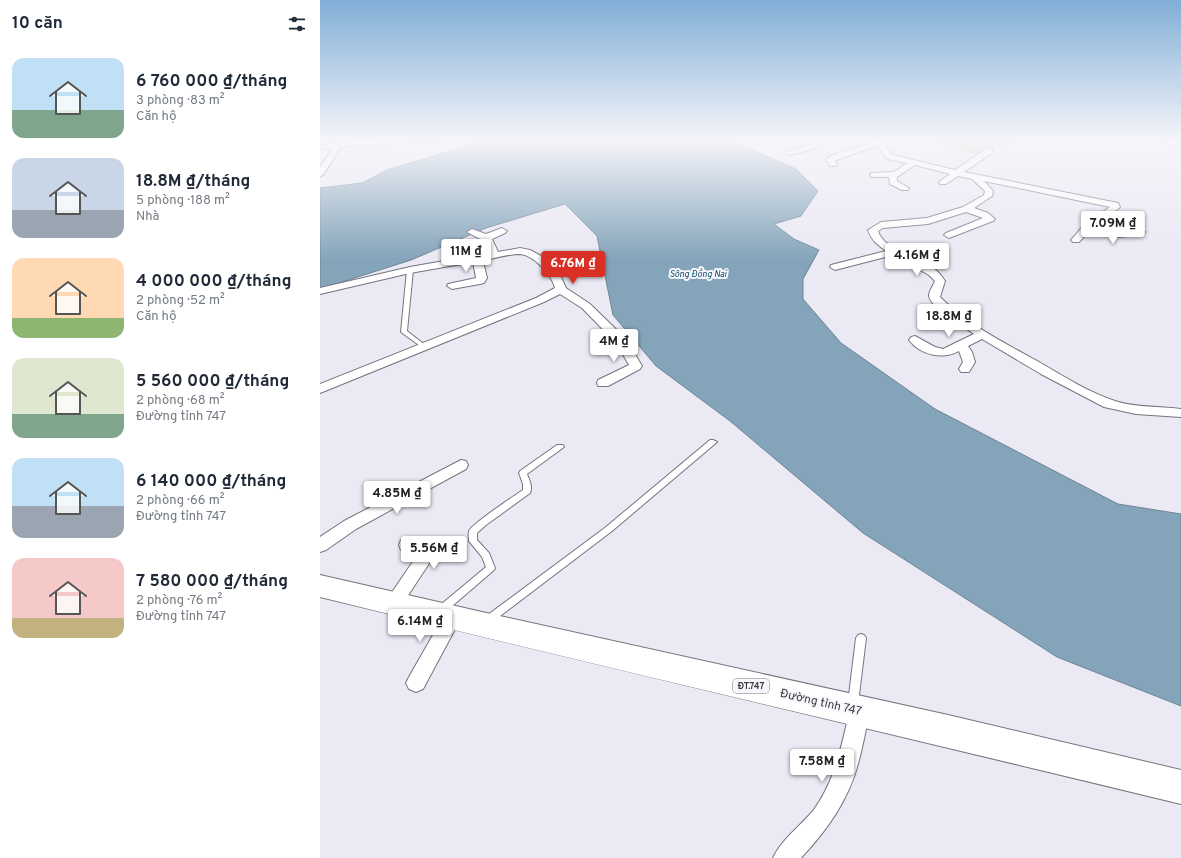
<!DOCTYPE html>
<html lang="vi">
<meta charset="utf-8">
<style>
:root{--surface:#fff;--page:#f6f6f7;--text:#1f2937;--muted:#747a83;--accent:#d93025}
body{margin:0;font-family:Overpass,sans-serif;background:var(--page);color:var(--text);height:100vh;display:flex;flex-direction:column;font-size:15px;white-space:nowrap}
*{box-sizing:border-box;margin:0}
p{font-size:13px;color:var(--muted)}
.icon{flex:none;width:22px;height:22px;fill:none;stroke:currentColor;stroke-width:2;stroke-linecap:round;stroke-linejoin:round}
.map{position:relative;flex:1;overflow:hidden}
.panel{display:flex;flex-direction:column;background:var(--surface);width:320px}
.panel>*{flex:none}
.price{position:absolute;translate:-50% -34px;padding:0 9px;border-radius:4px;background:#fff;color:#222;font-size:13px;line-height:26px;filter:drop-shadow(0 1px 2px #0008)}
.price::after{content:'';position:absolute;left:50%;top:24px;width:12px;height:9px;margin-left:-6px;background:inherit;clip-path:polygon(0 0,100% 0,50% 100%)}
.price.current{background:var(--accent);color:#fff}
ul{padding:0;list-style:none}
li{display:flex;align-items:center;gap:12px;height:100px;padding:0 12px}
li span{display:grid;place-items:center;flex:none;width:112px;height:80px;border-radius:12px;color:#555}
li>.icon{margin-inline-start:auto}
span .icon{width:48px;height:48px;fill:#fffc;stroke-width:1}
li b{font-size:17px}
h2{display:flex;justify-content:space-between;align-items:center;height:48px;padding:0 12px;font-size:17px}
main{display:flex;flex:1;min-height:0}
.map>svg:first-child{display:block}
.forest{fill:#b7bd9a}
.water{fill:#84a4ba;stroke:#6e8495}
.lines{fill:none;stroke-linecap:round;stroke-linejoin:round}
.service-casing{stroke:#75747d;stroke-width:2}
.minor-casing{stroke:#75747d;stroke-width:2}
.secondary-casing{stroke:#75747d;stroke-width:2}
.primary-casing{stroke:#75747d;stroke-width:2}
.service{fill:#fff;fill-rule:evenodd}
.minor{fill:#fff;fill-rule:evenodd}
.secondary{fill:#fff;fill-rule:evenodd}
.primary{fill:#fff;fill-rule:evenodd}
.labels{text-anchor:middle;stroke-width:4;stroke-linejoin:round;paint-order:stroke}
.far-water-label{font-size:9px;font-style:italic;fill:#0e4868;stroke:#f8f7fe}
.shield{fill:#f8f7fe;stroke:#747379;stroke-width:1}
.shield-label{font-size:9px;font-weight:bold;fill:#3c3b40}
.near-street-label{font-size:12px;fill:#3c3b40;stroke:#f8f7fe}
</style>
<main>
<section class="panel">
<h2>10 căn<svg class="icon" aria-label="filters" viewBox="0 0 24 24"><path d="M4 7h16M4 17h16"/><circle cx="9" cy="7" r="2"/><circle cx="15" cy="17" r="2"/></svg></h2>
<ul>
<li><span style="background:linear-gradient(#bfe0f5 65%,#7fa58c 0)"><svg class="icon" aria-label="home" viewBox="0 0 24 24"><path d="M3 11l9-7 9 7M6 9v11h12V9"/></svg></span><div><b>6 760 000 ₫/tháng</b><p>3 phòng · 83 m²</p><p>Căn hộ</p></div></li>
<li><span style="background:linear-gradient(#c9d6e8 65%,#9aa5b1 0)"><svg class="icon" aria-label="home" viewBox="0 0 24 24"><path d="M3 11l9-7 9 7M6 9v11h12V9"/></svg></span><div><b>18.8M ₫/tháng</b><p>5 phòng · 188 m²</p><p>Nhà</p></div></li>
<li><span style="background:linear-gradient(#ffd9b3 75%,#8fb573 0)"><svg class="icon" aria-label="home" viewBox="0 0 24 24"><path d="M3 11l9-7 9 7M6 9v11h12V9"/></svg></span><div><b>4 000 000 ₫/tháng</b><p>2 phòng · 52 m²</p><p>Căn hộ</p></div></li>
<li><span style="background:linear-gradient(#dfe7d0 70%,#7fa58c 0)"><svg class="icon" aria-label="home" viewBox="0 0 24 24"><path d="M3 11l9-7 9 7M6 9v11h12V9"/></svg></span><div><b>5 560 000 ₫/tháng</b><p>2 phòng · 68 m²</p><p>Đường tỉnh 747</p></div></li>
<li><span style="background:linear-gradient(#bfe0f5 60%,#9aa5b1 0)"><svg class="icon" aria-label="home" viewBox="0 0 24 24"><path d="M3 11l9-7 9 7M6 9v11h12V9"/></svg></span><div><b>6 140 000 ₫/tháng</b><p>2 phòng · 66 m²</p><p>Đường tỉnh 747</p></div></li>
<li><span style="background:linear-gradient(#f6c9c9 75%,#c2b280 0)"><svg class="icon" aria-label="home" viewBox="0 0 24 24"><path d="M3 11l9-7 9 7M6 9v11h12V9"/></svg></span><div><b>7 580 000 ₫/tháng</b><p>2 phòng · 76 m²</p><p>Đường tỉnh 747</p></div></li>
</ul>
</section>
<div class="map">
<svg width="861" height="858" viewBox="0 0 861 858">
<rect width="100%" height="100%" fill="#eae9f4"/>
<path class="forest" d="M 608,140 L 693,140 L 698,142 L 653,154 Z"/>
<path class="water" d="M 167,140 L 402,140 L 430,149 L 476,169 L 498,191 L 481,216 L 454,224 L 474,239 L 499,250 L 483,279 L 483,299 L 521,343 L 615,409 L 798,504 L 861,514 L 861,706 L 737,657 L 543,533 L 410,421 L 336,366 L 293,315 L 277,236 L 245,204 L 166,228 L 91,260 L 0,289 L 0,188 L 42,183 L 67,170 Z"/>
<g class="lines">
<defs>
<path id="service" d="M 90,268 L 93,270 L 87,331 L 105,345 L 106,346 L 105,347 L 103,348 L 81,332 L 87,270 Z
M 390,440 L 393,440 L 397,442 L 292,531 L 171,623 L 168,624 L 165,623 L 163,620 L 165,617 L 286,527 Z
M 237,445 L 243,445 L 244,447 L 207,474 C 209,480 213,486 210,493 L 166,525 L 157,533 L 157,540 L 169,553 L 175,568 L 174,570 L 124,613 L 121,614 L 118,613 L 117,610 L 118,607 L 166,567 L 162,557 L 149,541 C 149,538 148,534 149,531 C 152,524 194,496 203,490 L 203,484 L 199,473 L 200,471 Z
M 541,634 L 544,635 L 546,638 L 538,703 L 537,706 L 533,708 L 529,706 L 528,703 L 536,638 L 538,635 Z"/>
<path id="minor" d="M 51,140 L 127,140 L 123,142 L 53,144 L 21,147 L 3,175 L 0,176 L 0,167 L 13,148 L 0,149 L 0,145 Z
M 491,140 L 500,140 L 498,148 L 470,155 L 466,153 L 467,151 L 491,145 Z
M 552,140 L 563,140 L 568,151 L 573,155 L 635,170 L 666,149 L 672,149 L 672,153 L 644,172 L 798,203 L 800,207 L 798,209 L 775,225 L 794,231 L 805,231 L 820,229 L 825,232 L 823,234 L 799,237 L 770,230 L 759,242 L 753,242 L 751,240 L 765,224 L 790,207 L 664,181 L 673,191 L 672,196 L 654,208 L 668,213 L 675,219 L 673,221 L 629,238 L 624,235 L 626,233 L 663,218 L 646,212 L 608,224 L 563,228 L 558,231 C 564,251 603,259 617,271 C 620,274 623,278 625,281 L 620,297 C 645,323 688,345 719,362 C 743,376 768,392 795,401 C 816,408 839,406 861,409 L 861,417 L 816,414 L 784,407 L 721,374 L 662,339 L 648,346 L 652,352 L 655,362 L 649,372 L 641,372 L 639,369 L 643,362 L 639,351 C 623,360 600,355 589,340 L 591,337 L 595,336 L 615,347 L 623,349 L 654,334 C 645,327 610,307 609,296 C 609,291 613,286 615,281 L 609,275 L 573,255 L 515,270 L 510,267 L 511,265 L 566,251 C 558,245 551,240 548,230 L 561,222 L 607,218 L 643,207 L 664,195 L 665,191 L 652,179 L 638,176 L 626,184 L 620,184 L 619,182 L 630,174 L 595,165 L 577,177 L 577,181 L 589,188 L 588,190 L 582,190 L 570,184 L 569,177 L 551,177 L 550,175 L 551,173 L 574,172 L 587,163 L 567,159 L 557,146 L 516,160 L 515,161 L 517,164 L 516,166 L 510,166 L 506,160 L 510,156 L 553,142 Z
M 182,228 L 187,231 L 185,233 L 172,239 L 178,252 L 200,248 L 210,250 L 223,257 L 240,275 L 246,288 L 270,304 L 306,339 L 322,366 L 320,369 L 288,386 L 278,386 L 277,383 L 278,380 L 309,365 L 297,344 L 262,308 L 240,294 L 224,302 L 0,393 L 0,384 L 216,298 L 235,288 C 232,275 214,255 200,254 C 189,254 174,258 163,261 L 167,278 L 164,283 L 160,284 L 132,289 L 127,286 L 128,284 L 156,278 L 153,262 L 90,273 L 0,294 L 0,288 L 90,267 L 169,253 L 162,240 L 147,232 L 152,229 L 166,234 Z
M 141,460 L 146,461 L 148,465 L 146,469 L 36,529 L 6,550 L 0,552 L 0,537 L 24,521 Z
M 87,538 C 99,542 111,547 110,562 L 79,609 L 73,612 L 67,609 L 64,604 L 94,560 L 94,556 L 81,550 L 79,545 L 81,540 Z
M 132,610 L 138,612 L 141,618 L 103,689 L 96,692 L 89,689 L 86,683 L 89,677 L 126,612 Z
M 540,700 L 547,703 L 550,710 C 546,728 543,746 538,764 C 528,801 507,830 481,858 L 453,858 C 461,840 480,826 493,811 C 516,779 521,747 530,710 L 533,703 Z"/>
<path id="secondary" d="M 840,140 L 861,140 L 861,146 L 841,142 Z"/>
<path id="primary" d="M 0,575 L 162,612 L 628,715 L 861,770 L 861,804 C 574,734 286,668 0,597 Z"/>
</defs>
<use href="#service" class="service-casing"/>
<use href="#minor" class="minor-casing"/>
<use href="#secondary" class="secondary-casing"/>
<use href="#primary" class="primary-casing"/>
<use href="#service" class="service"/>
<use href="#minor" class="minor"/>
<use href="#secondary" class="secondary"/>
<use href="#primary" class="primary"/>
</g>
<linearGradient id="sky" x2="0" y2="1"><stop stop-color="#80aed6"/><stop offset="0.54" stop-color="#f6f5fa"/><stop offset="1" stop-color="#f6f5fa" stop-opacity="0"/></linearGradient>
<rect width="861" height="260" fill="url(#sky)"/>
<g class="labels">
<g class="far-water-label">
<text x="378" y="277">Sông Đồng Nai</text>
</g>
<rect class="shield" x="413" y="679" width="36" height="14" rx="3"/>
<g class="shield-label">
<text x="431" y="689">ĐT.747</text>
</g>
<g class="near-street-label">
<text transform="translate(501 702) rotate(13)" y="4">Đường tỉnh 747</text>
</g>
</g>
</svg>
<b class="price" style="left:793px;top:245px">7.09M ₫</b>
<b class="price" style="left:146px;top:273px">11M ₫</b>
<b class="price" style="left:597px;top:277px">4.16M ₫</b>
<b class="price current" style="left:253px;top:285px">6.76M ₫</b>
<b class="price" style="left:629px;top:338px">18.8M ₫</b>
<b class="price" style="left:294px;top:363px">4M ₫</b>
<b class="price" style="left:77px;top:515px">4.85M ₫</b>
<b class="price" style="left:114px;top:570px">5.56M ₫</b>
<b class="price" style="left:100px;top:643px">6.14M ₫</b>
<b class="price" style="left:502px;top:783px">7.58M ₫</b>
</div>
</main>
